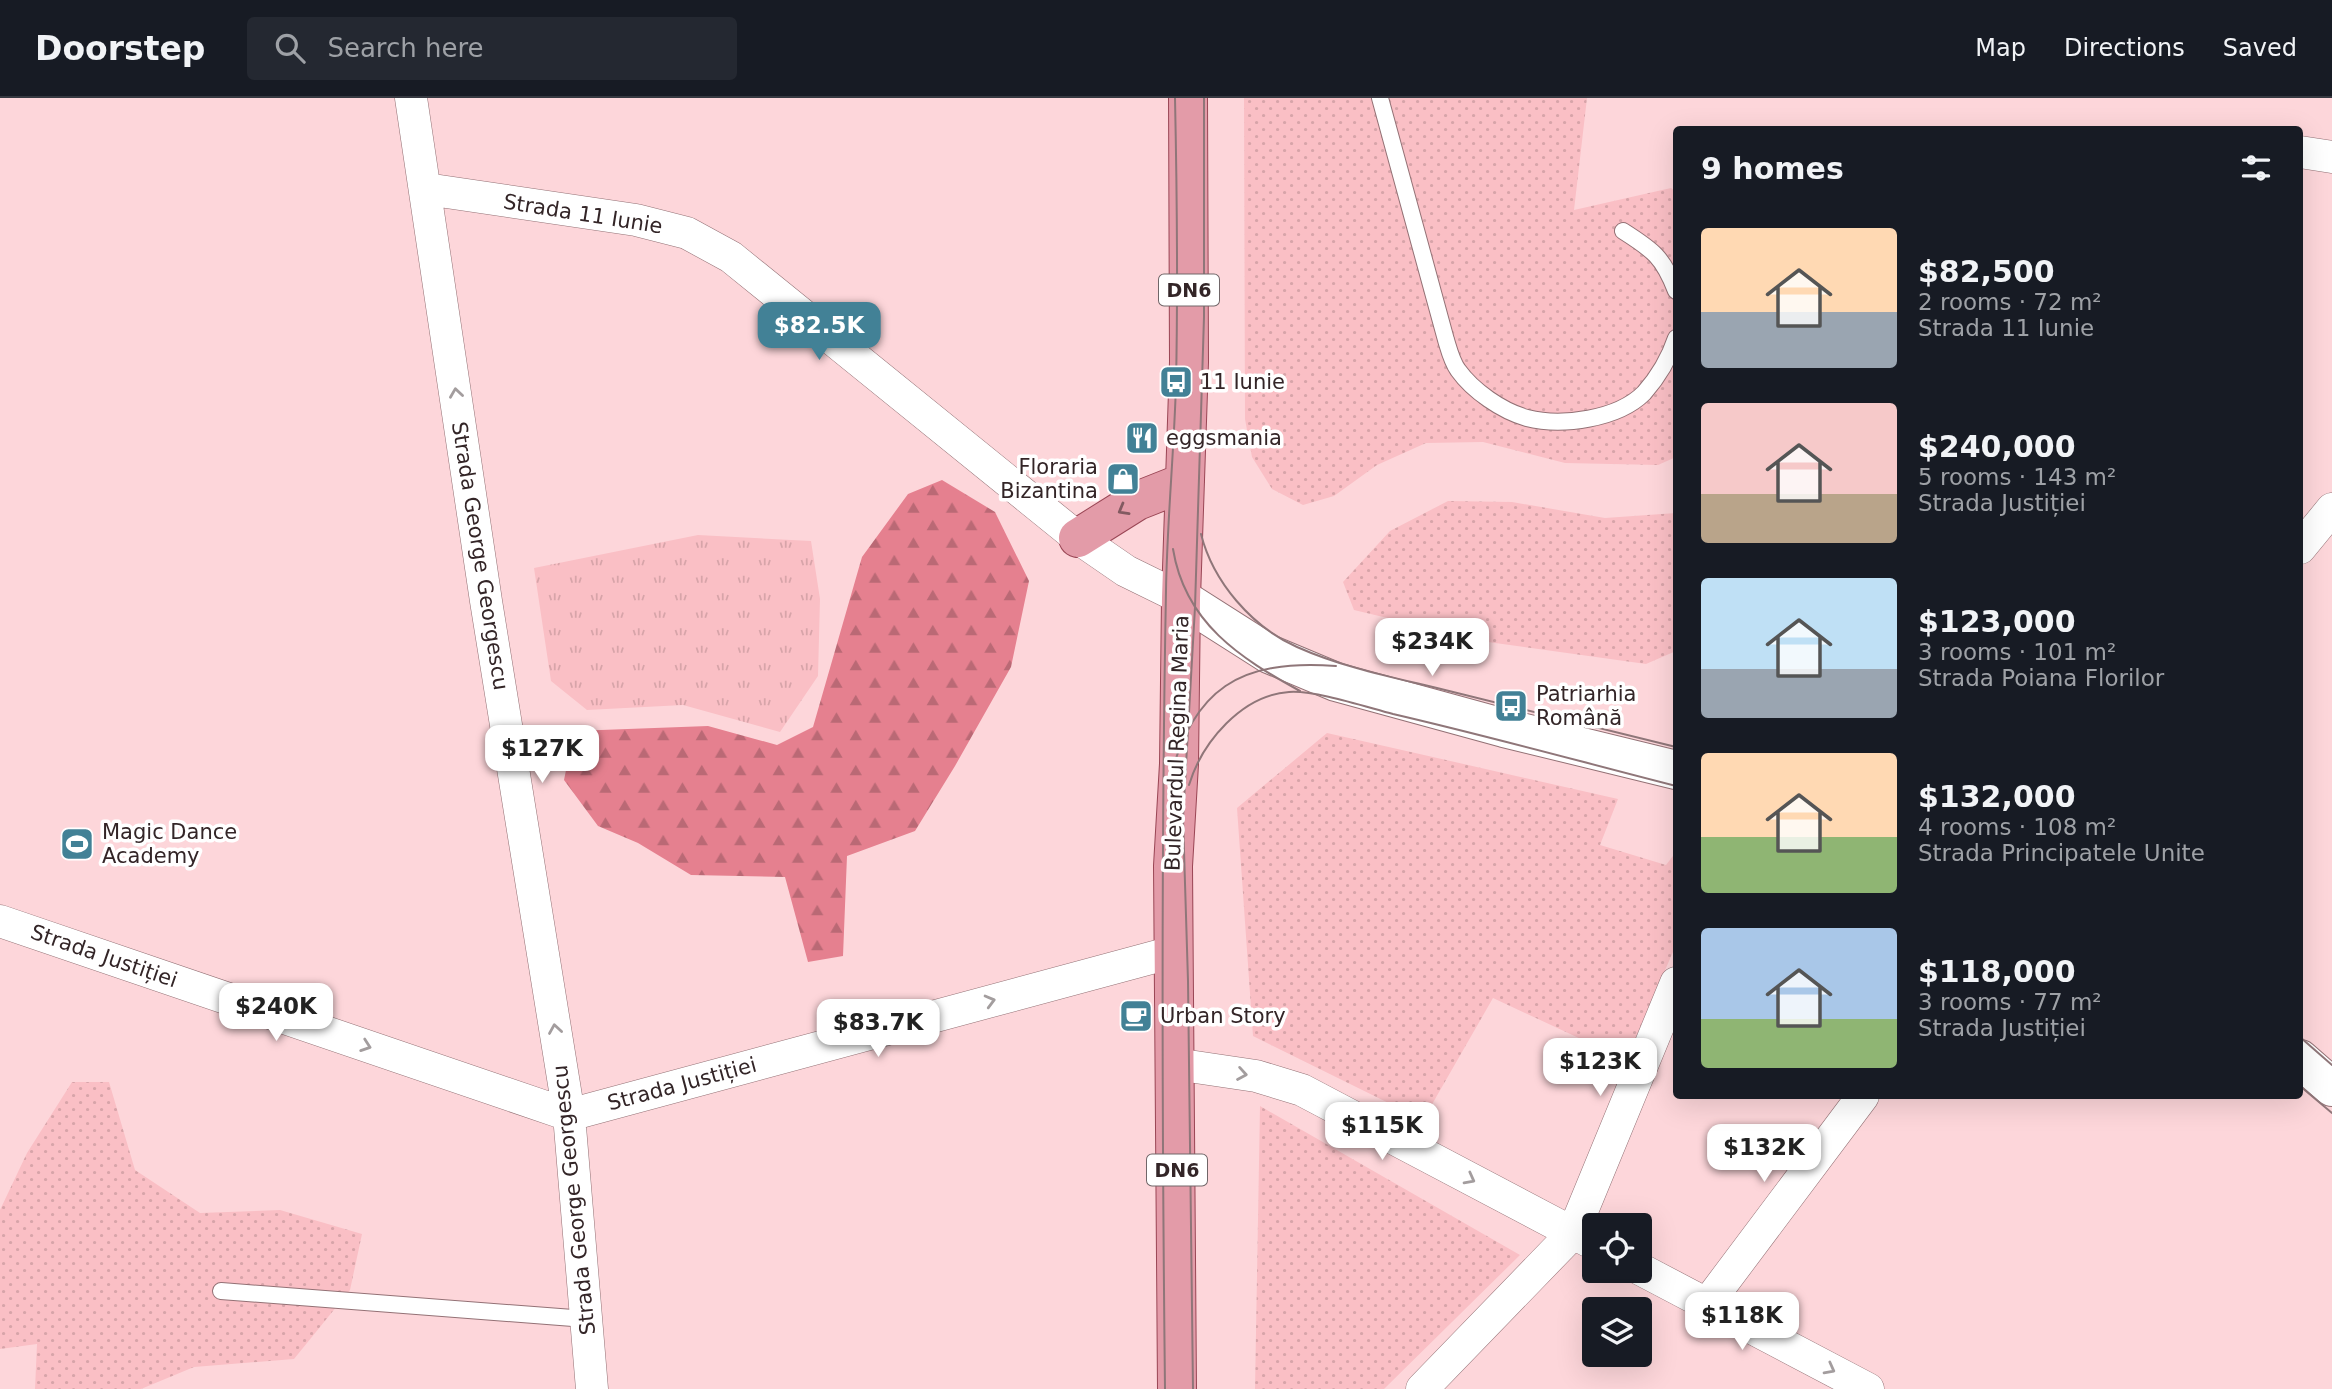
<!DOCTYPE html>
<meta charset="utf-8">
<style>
:root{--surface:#171b24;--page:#242831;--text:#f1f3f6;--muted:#9ea1a6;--line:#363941;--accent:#428196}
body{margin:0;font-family:"DejaVu Sans",sans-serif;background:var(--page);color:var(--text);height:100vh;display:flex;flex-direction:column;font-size:26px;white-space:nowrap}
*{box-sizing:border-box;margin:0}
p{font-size:23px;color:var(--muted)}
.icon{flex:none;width:38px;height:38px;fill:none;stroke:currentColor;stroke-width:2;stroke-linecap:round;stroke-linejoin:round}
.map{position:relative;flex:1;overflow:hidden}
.panel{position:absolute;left:1673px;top:28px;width:630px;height:973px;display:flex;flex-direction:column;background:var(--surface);border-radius:7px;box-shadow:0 7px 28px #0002}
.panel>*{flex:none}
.controls{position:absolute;left:1582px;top:1115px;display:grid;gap:14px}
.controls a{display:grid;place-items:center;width:70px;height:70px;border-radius:7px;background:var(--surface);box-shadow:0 7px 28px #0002;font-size:35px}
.price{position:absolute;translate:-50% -60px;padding:0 16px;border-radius:14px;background:#fff;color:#222;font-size:23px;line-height:46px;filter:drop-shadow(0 2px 4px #0008)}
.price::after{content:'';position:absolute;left:50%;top:42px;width:21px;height:16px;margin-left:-10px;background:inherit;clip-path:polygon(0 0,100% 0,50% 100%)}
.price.on{background:var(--accent);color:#fff}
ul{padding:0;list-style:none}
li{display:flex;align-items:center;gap:21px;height:175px;padding:0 28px}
li span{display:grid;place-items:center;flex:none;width:196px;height:140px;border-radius:7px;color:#555}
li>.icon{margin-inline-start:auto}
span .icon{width:84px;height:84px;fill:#fffc;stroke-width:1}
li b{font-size:30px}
h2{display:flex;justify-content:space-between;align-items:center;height:84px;padding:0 28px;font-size:30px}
header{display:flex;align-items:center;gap:42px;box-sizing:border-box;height:98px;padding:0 35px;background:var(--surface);border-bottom:2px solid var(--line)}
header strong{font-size:33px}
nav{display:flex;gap:38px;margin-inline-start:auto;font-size:24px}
.search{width:490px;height:63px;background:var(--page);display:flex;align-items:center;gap:18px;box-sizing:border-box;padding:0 24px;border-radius:7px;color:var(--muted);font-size:26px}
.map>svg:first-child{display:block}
.grass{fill:url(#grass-tufts)}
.forest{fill:url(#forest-firs)}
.park{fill:url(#park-dots)}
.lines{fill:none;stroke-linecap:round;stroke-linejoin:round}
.service-casing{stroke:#937175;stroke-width:18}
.minor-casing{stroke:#937175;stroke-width:33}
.tertiary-casing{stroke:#937175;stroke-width:40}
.primary-casing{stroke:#9a4655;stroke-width:40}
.service{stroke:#fff;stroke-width:16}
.minor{stroke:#fff;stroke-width:32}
.tertiary{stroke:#fff;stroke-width:38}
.primary{stroke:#e39ba8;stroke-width:38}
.tram{stroke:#8f7679;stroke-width:2}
.oneway{stroke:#a39d9e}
.oneway2{stroke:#825a61}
.labels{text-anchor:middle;stroke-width:7;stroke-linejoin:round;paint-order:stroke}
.shield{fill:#fff;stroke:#706668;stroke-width:2}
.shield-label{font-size:19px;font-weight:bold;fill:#332527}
.street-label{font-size:21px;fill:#332527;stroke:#fff}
.poi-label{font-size:21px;fill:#332527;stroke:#fff;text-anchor:start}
</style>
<header>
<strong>Doorstep</strong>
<div class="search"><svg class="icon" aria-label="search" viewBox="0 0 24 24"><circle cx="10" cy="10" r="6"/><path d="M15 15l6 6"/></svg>Search here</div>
<nav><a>Map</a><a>Directions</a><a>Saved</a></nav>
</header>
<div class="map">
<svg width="2332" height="1291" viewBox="0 0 2332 1291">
<defs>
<pattern id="grass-tufts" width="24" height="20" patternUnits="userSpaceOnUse" patternTransform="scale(1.75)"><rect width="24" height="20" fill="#fabfc5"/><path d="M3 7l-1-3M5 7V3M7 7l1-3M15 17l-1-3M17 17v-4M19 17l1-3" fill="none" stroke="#d7a4a9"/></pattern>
<pattern id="forest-firs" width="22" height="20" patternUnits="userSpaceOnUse" patternTransform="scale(1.75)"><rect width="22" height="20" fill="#e5808f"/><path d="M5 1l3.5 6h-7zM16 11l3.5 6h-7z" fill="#ba6975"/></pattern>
<pattern id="park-dots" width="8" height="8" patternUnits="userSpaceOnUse" patternTransform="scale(1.75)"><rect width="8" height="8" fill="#fabfc5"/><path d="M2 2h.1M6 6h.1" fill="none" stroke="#d7a4a9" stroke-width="1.8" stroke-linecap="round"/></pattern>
</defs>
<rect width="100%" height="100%" fill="#fdd6da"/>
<path class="grass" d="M 698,437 L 811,443 L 820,501 L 818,578 L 780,634 L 683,607 L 587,612 L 551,583 L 534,470 Z"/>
<path class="forest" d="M 942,382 L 995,414 L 1029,483 L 1011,569 L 955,668 L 915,733 L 847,758 L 843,858 L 808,864 L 785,779 L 691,777 L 638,745 L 598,728 L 564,682 L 574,633 L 708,628 L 777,647 L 813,629 L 862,459 L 908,396 Z"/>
<path class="park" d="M 1244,0 L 1587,0 L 1574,112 L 1671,90 L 1676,94 L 1676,359 L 1658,367 L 1565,365 L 1483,344 L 1426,345 L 1377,367 L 1334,398 L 1303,407 L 1272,391 L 1252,359 L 1245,321 Z
M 1448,403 L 1512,404 L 1605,420 L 1676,415 L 1676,553 L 1646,566 L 1488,544 L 1354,512 L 1343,484 L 1390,433 Z
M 1327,635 L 1618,701 L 1600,747 L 1666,767 L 1676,754 L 1676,847 L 1626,962 L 1493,900 L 1423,1022 L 1253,938 L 1237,710 Z
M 72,984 L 109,984 L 135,1072 L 200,1115 L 280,1112 L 362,1136 L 350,1192 L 294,1261 L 194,1269 L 141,1291 L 35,1291 L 37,1246 L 0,1251 L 0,1112 L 27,1055 Z
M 1260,1008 L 1520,1157 L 1384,1291 L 1255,1291 Z"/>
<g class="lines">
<defs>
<path id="service" d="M 1380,0 L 1446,242 C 1449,252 1452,264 1458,272 C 1473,293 1502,313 1527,320 C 1562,329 1618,321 1644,295 C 1659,278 1669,261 1676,240
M 1623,133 C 1653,152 1663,159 1676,193
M 221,1193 L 586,1221"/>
<path id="minor" d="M 411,0 L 486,503 L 569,1017 L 592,1291
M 2300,54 L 2332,59
M 426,91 L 636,122 L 687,135 L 731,159 L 1078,440 L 1126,473 L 1181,500
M 2300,450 L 2332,411
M 0,823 L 569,1017 L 1173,854
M 1175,966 L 1256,978 L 1302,992 L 1594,1146
M 1640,1171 L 1868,1291
M 1707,1206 L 1863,998
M 1422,1291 L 1573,1135 L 1676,885"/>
<path id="tertiary" d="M 1181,500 L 1269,556 L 1336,584 L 1504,630 L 1676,672
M 2300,961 L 2332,989"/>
<path id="primary" d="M 1078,440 L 1137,403 L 1185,384
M 1177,1291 L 1173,768 L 1179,666 L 1181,500 L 1189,264 L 1188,0"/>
</defs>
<use href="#service" class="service-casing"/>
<use href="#minor" class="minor-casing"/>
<use href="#tertiary" class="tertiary-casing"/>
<use href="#primary" class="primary-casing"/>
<use href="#service" class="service"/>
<use href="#minor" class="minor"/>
<use href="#tertiary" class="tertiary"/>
<use href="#primary" class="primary"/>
<path class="tram" d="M 1201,436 C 1213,484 1252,529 1297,549 C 1344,570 1396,580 1445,592 C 1522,611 1599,630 1676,649
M 1173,451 C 1185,525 1240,560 1300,593
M 1169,683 C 1194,590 1239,561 1336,568
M 1189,687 C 1202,644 1242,597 1289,594 C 1315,592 1366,609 1393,616 C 1488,638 1582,664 1676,688
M 2300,939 L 2332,967
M 2300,988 L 2332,1015
M 1165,1291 C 1162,1025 1161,759 1166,493 C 1167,424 1174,355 1176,286 C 1178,190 1177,95 1175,0
M 1193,1291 L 1188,883 L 1183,720 L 1195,509 L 1204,219 L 1204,0"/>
</g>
<defs><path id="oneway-chevron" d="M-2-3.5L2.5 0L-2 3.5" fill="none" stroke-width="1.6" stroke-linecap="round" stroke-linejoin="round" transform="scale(1.75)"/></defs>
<g class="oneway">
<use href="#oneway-chevron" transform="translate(456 295) rotate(-98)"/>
<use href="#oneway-chevron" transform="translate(990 903) rotate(-15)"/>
<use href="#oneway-chevron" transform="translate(555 931) rotate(-99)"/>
<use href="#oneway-chevron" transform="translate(366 948) rotate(19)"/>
<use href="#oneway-chevron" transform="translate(1242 976) rotate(10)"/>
<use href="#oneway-chevron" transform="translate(1470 1081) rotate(28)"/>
<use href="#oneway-chevron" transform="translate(1830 1271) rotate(28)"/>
</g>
<use class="oneway2" href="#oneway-chevron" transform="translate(1123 412) rotate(150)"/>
<defs>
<symbol id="bus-square" viewBox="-11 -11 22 22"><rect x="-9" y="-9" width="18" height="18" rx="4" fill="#428196" stroke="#fff"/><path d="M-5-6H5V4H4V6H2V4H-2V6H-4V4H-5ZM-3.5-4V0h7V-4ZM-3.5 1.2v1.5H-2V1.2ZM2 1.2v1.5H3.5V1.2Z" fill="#fff"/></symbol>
<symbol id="restaurant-square" viewBox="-11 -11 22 22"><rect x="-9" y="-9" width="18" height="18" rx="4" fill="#428196" stroke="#fff"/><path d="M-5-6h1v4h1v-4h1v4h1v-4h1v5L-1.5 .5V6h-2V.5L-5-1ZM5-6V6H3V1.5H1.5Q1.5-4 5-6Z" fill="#fff"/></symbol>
<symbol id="shop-square" viewBox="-11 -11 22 22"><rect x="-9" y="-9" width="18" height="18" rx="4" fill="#428196" stroke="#fff"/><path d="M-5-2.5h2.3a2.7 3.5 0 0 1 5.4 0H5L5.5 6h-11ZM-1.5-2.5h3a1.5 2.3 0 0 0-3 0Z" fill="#fff"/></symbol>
<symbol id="stadium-square" viewBox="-11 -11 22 22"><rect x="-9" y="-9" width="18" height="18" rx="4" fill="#428196" stroke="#fff"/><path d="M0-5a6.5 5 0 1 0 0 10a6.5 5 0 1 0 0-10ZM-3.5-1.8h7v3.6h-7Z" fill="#fff"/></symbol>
<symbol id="cafe-square" viewBox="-11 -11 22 22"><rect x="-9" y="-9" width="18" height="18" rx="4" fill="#428196" stroke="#fff"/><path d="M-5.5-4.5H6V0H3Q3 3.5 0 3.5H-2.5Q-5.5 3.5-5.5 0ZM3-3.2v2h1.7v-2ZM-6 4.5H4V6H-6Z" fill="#fff"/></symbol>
</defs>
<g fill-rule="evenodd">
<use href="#bus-square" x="1157" y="265" width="38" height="38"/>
<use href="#restaurant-square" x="1123" y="321" width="38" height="38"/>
<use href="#shop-square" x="1104" y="362" width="38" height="38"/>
<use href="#bus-square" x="1492" y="589" width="38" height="38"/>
<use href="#stadium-square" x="58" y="727" width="38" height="38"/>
<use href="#cafe-square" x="1117" y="899" width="38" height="38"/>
</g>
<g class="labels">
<g class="shield">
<rect x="1159" y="176.5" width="60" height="31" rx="5"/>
<rect x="1147" y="1056.5" width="60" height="31" rx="5"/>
</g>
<g class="shield-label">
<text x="1189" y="199">DN6</text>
<text x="1177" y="1079">DN6</text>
</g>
<g class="street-label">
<text transform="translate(583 116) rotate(9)" y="7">Strada 11 Iunie</text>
<text transform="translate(480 458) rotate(81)" y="7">Strada George Georgescu</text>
<text transform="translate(1177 645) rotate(-88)" y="7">Bulevardul Regina Maria</text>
<text transform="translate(104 858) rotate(19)" y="7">Strada Justiției</text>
<text transform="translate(682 986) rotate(-15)" y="7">Strada Justiției</text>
<text transform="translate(574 1102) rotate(-96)" y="7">Strada George Georgescu</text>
</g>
<g class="poi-label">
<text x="1200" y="291">11 Iunie</text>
<text x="1166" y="347">eggsmania</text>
<text x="1098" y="376" text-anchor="end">Floraria<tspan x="1098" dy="24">Bizantina</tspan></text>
<text x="1536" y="603">Patriarhia<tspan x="1536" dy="24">Română</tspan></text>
<text x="102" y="741">Magic Dance<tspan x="102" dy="24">Academy</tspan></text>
<text x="1160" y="925">Urban Story</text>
</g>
</g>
</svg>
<div class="controls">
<a><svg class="icon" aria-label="locate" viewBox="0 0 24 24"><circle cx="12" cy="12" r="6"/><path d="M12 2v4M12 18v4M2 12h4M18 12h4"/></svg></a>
<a><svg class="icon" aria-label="layers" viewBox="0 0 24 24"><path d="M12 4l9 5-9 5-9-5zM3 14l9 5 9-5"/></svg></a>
</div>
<b class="price on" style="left:819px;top:264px">$82.5K</b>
<b class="price" style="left:1432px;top:580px">$234K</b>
<b class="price" style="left:542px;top:687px">$127K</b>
<b class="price" style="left:276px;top:945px">$240K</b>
<b class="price" style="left:878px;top:961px">$83.7K</b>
<b class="price" style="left:1600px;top:1000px">$123K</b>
<b class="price" style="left:1382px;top:1064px">$115K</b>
<b class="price" style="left:1764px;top:1086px">$132K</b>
<b class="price" style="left:1742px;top:1254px">$118K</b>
<section class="panel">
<h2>9 homes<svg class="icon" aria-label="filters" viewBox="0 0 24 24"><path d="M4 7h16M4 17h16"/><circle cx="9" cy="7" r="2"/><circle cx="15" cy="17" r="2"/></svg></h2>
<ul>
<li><span style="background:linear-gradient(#ffd9b3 60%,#9aa5b1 0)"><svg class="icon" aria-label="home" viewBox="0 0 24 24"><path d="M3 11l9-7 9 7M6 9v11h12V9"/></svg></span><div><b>$82,500</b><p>2 rooms · 72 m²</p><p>Strada 11 Iunie</p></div></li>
<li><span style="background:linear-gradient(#f6c9c9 65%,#b9a48a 0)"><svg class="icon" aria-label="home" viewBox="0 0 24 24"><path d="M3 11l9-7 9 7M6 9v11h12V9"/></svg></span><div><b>$240,000</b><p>5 rooms · 143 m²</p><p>Strada Justiției</p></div></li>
<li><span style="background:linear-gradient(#bfe0f5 65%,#9aa5b1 0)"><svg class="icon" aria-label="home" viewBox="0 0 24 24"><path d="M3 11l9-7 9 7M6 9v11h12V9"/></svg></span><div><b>$123,000</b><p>3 rooms · 101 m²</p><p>Strada Poiana Florilor</p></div></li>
<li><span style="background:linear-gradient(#ffd9b3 60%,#8fb573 0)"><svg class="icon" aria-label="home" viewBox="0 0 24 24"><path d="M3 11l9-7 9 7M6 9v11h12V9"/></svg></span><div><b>$132,000</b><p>4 rooms · 108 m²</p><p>Strada Principatele Unite</p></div></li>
<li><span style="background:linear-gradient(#a9c7e8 65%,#8fb573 0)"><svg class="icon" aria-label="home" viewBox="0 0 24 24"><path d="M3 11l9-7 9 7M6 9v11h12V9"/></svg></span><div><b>$118,000</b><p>3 rooms · 77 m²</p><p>Strada Justiției</p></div></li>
</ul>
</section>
</div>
